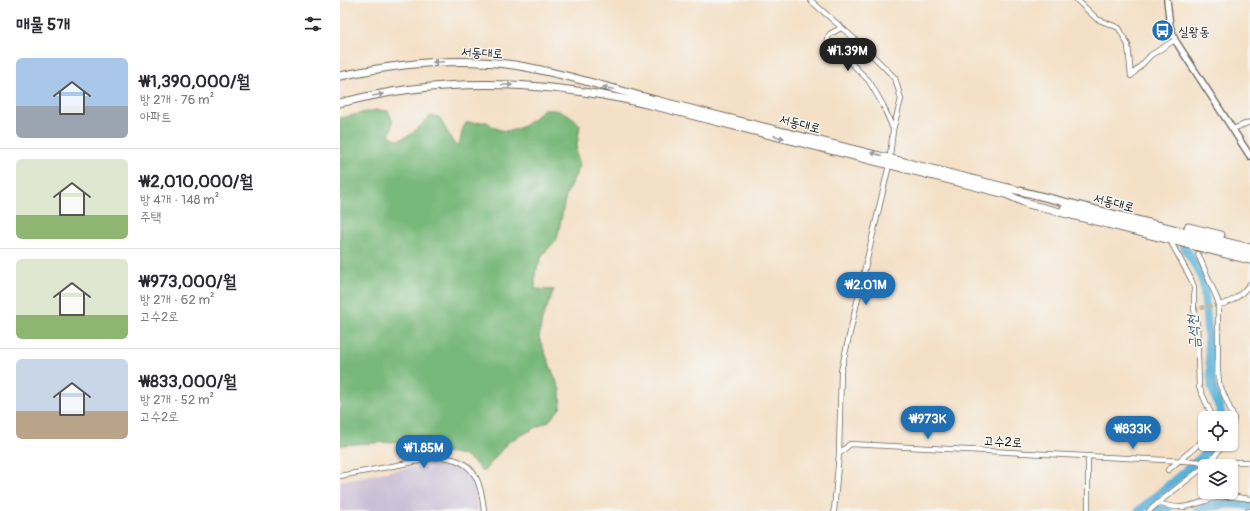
<!DOCTYPE html>
<html lang="ko">
<meta charset="utf-8">
<style>
:root{--surface:#fff;--page:#f2f2f3;--text:#2b2b33;--muted:#7c7c81;--line:#e1e1e2;--accent:#1f6fb2}
body{margin:0;font-family:Pangolin,"Poor Story",sans-serif;background:var(--page);color:var(--text);height:100vh;display:flex;flex-direction:column;font-size:15px;white-space:nowrap}
*{box-sizing:border-box;margin:0}
p{font-size:13px;color:var(--muted)}
.icon{flex:none;width:22px;height:22px;fill:none;stroke:currentColor;stroke-width:2;stroke-linecap:round;stroke-linejoin:round}
.map{position:relative;flex:1;overflow:hidden}
.side{display:flex;flex-direction:column;background:var(--surface);width:340px}
.side>*{flex:none}
.tools{position:absolute;left:858px;top:411px;display:grid;gap:8px}
.tools a{display:grid;place-items:center;width:40px;height:40px;border-radius:6px;background:var(--surface);box-shadow:0 1px 3px #0004;font-size:20px}
.price{position:absolute;translate:-50% -34px;padding:0 9px;border-radius:14px;background:var(--accent);color:#fff;font-size:13px;line-height:26px;filter:drop-shadow(0 1px 2px #0008)}
.price::after{content:'';position:absolute;left:50%;top:24px;width:12px;height:9px;margin-left:-6px;background:inherit;clip-path:polygon(0 0,100% 0,50% 100%)}
.price.selected{background:#222;color:#fff}
ul{padding:0;list-style:none}
li{display:flex;align-items:center;gap:12px;height:100px;padding:0 16px}
li+li{border-top:1px solid var(--line)}
li span{display:grid;place-items:center;flex:none;width:112px;height:80px;border-radius:6px;color:#555}
li>.icon{margin-inline-start:auto}
span .icon{width:48px;height:48px;fill:#fffc;stroke-width:1}
li b{font-size:17px}
h2{display:flex;justify-content:space-between;align-items:center;height:48px;padding:0 16px;font-size:17px}
main{display:flex;flex:1;min-height:0}
.map>svg:first-child{display:block}
.industrial{fill:#cbbfd6}
.forest{fill:#78b87a;stroke:#4a6a4b}
.lines{fill:none;stroke-linecap:round;stroke-linejoin:round}
.river{stroke:#5bb1d8;stroke-width:9}
.minor-tunnel{stroke:#c9b9a4;stroke-width:4.5;stroke-dasharray:4.5 2;stroke-linecap:butt}
.minor-casing{stroke:#686158;stroke-width:6}
.tertiary-casing{stroke:#686158;stroke-width:8}
.primary-casing{stroke:#686158;stroke-width:9}
.trunk-casing{stroke:#686158;stroke-width:9}
.minor{stroke:#fff;stroke-width:4.5}
.tertiary{stroke:#fff;stroke-width:5.5}
.primary{stroke:#fff;stroke-width:7}
.trunk{stroke:#fff;stroke-width:7}
.oneway{fill:#999}
.labels{text-anchor:middle;stroke-width:3;stroke-linejoin:round;paint-order:stroke}
.poi-label{font-size:13px;fill:#1c1c1c;stroke:#f6f6f2;text-anchor:start}
.street-label{font-size:13px;fill:#1c1c1c;stroke:#f6f6f2}
.water-label{font-size:14px;font-style:italic;fill:#355867;stroke:#f6f6f2}
</style>
<main>
<section class="side">
<h2>매물 5개<svg class="icon" aria-label="filters" viewBox="0 0 24 24"><path d="M4 7h16M4 17h16"/><circle cx="9" cy="7" r="2"/><circle cx="15" cy="17" r="2"/></svg></h2>
<ul>
<li><span style="background:linear-gradient(#a9c7e8 60%,#9aa5b1 0)"><svg class="icon" aria-label="home" viewBox="0 0 24 24"><path d="M3 11l9-7 9 7M6 9v11h12V9"/></svg></span><div><b>₩1,390,000/월</b><p>방 2개 · 76 m²</p><p>아파트</p></div></li>
<li><span style="background:linear-gradient(#dfe7d0 70%,#8fb573 0)"><svg class="icon" aria-label="home" viewBox="0 0 24 24"><path d="M3 11l9-7 9 7M6 9v11h12V9"/></svg></span><div><b>₩2,010,000/월</b><p>방 4개 · 148 m²</p><p>주택</p></div></li>
<li><span style="background:linear-gradient(#dfe7d0 70%,#8fb573 0)"><svg class="icon" aria-label="home" viewBox="0 0 24 24"><path d="M3 11l9-7 9 7M6 9v11h12V9"/></svg></span><div><b>₩973,000/월</b><p>방 2개 · 62 m²</p><p>고수2로</p></div></li>
<li><span style="background:linear-gradient(#c9d6e8 65%,#b9a48a 0)"><svg class="icon" aria-label="home" viewBox="0 0 24 24"><path d="M3 11l9-7 9 7M6 9v11h12V9"/></svg></span><div><b>₩833,000/월</b><p>방 2개 · 52 m²</p><p>고수2로</p></div></li>
</ul>
</section>
<div class="map">
<svg width="910" height="511" viewBox="0 0 910 511">
<rect width="100%" height="100%" fill="#f6f6f2"/>
<filter id="ink" filterUnits="userSpaceOnUse"><feTurbulence type="fractalNoise" baseFrequency=".025" numOctaves="2"/><feDisplacementMap in="SourceGraphic" scale="8" xChannelSelector="R" yChannelSelector="G"/><feConvolveMatrix kernelMatrix="1 2 1 2 8 2 1 2 1" color-interpolation-filters="sRGB"/></filter>
<filter id="wash" filterUnits="userSpaceOnUse"><feTurbulence type="fractalNoise" baseFrequency=".012" numOctaves="4" result="noise"/><feDisplacementMap in="SourceGraphic" scale="16" xChannelSelector="R" yChannelSelector="G"/><feGaussianBlur stdDeviation="0.9" result="paint"/><feColorMatrix in="noise" values="0 0 0 0 0 0 0 0 0 0 0 0 0 0 0 0 0 1.4 0 .05"/><feComposite in="paint" operator="in"/></filter>
<g filter="url(#wash)">
<rect width="100%" height="100%" fill="#f4e0c6"/>
<path class="industrial" d="M 99,462 L 114,463 L 126,469 L 133,483 L 138,511 L 0,511 L 0,481 Z"/>
<path class="forest" d="M 203,109 C 220,110 229,112 240,125 L 236,152 L 240,166 L 226,195 L 217,239 L 203,254 L 195,273 L 195,289 L 214,290 L 202,319 L 199,338 L 220,390 L 221,407 L 209,421 L 168,442 L 143,472 C 130,457 125,455 106,452 L 99,439 L 0,445 L 0,118 L 36,110 L 48,111 C 53,120 54,125 49,135 L 58,140 L 70,135 L 91,116 L 99,117 L 114,144 L 119,146 L 123,128 L 126,123 L 147,122 C 167,141 188,126 203,109 Z"/>
<g class="lines">
<path class="river" d="M 844,246 L 860,273 L 864,286 L 872,387 L 883,418
M 806,505 L 828,511
M 799,511 L 877,444
M 857,511 C 875,504 891,502 910,506"/>
</g>
</g>
<g filter="url(#ink)">
<g class="lines">
<path class="minor-tunnel" d="M 854,309 L 878,305"/>
<defs>
<path id="minor" d="M 470,0 L 526,49 L 555,78 L 561,99 L 553,130 L 549,165 L 501,371 L 499,454
M 737,0 L 757,19 L 779,28 L 788,45 L 791,76 L 811,55 L 835,40
M 501,28 L 490,34 L 487,39 L 529,81 L 543,105 L 553,129
M 893,129 L 910,122
M 832,244 L 851,279 L 854,287 L 854,309 L 857,322 L 859,387 L 873,418
M 858,254 L 878,301 L 878,371 L 879,383 L 894,418 L 891,431
M 878,305 C 892,303 901,295 910,284
M 748,457 L 748,511
M 870,462 L 884,444
M 828,470 L 865,439
M 0,476 L 100,457 C 134,459 141,481 144,511
M 818,503 L 865,466
M 494,511 L 499,454 L 510,444 L 865,462 L 910,462
M 809,511 L 818,503 C 843,511 849,506 872,499 C 885,495 898,497 910,499
M 908,511 L 910,511"/>
<path id="tertiary" d="M 827,0 L 830,26 L 835,40 L 910,156"/>
<path id="primary" d="M 319,101 L 668,188
M 319,107 L 666,194"/>
<path id="trunk" d="M 0,76 C 51,65 104,58 157,63 C 209,68 267,88 319,101
M 0,103 C 105,75 215,81 319,107
M 668,188 L 910,248
M 666,194 L 688,204 L 910,260
M 724,208 L 910,253
M 848,227 L 881,235"/>
</defs>
<use href="#minor" class="minor-casing"/>
<use href="#tertiary" class="tertiary-casing"/>
<use href="#primary" class="primary-casing"/>
<use href="#trunk" class="trunk-casing"/>
<use href="#minor" class="minor"/>
<use href="#tertiary" class="tertiary"/>
<use href="#primary" class="primary"/>
<use href="#trunk" class="trunk"/>
</g>
<defs><path id="oneway-solid" d="M-6-.8H1V-3.2L6.5 0L1 3.2V.8H-6Z"/></defs>
<g class="oneway">
<use href="#oneway-solid" transform="translate(98 62) rotate(177)"/>
<use href="#oneway-solid" transform="translate(167 85) rotate(1)"/>
<use href="#oneway-solid" transform="translate(268 88) rotate(-166)"/>
<use href="#oneway-solid" transform="translate(38 95) rotate(-10)"/>
<use href="#oneway-solid" transform="translate(439 137) rotate(14)"/>
<use href="#oneway-solid" transform="translate(536 154) rotate(-165)"/>
</g>
</g>
<defs>
<symbol id="bus-disc" viewBox="-11 -11 22 22"><circle r="9.5" fill="#1f6fb2" stroke="#f6f6f2"/><path d="M-5-6H5V4H4V6H2V4H-2V6H-4V4H-5ZM-3.5-4V0h7V-4ZM-3.5 1.2v1.5H-2V1.2ZM2 1.2v1.5H3.5V1.2Z" fill="#fff"/></symbol>
</defs>
<g fill-rule="evenodd">
<use href="#bus-disc" x="810" y="18" width="25" height="25"/>
</g>
<g class="labels">
<g class="poi-label">
<text x="838" y="36">실왕동</text>
</g>
<g class="street-label">
<text transform="translate(142 52) rotate(3)" y="5">서동대로</text>
<text transform="translate(460 123) rotate(14)" y="5">서동대로</text>
<text transform="translate(774 202) rotate(14)" y="5">서동대로</text>
<text transform="translate(663 441) rotate(3)" y="5">고수2로</text>
</g>
<g class="water-label">
<text transform="translate(853 332) rotate(-94)" y="5">금석천</text>
</g>
</g>
</svg>
<div class="tools">
<a><svg class="icon" aria-label="locate" viewBox="0 0 24 24"><circle cx="12" cy="12" r="6"/><path d="M12 2v4M12 18v4M2 12h4M18 12h4"/></svg></a>
<a><svg class="icon" aria-label="layers" viewBox="0 0 24 24"><path d="M12 4l9 5-9 5-9-5zM3 14l9 5 9-5"/></svg></a>
</div>
<b class="price selected" style="left:508px;top:72px">₩1.39M</b>
<b class="price" style="left:526px;top:306px">₩2.01M</b>
<b class="price" style="left:588px;top:440px">₩973K</b>
<b class="price" style="left:793px;top:450px">₩833K</b>
<b class="price" style="left:84px;top:469px">₩1.85M</b>
</div>
</main>
